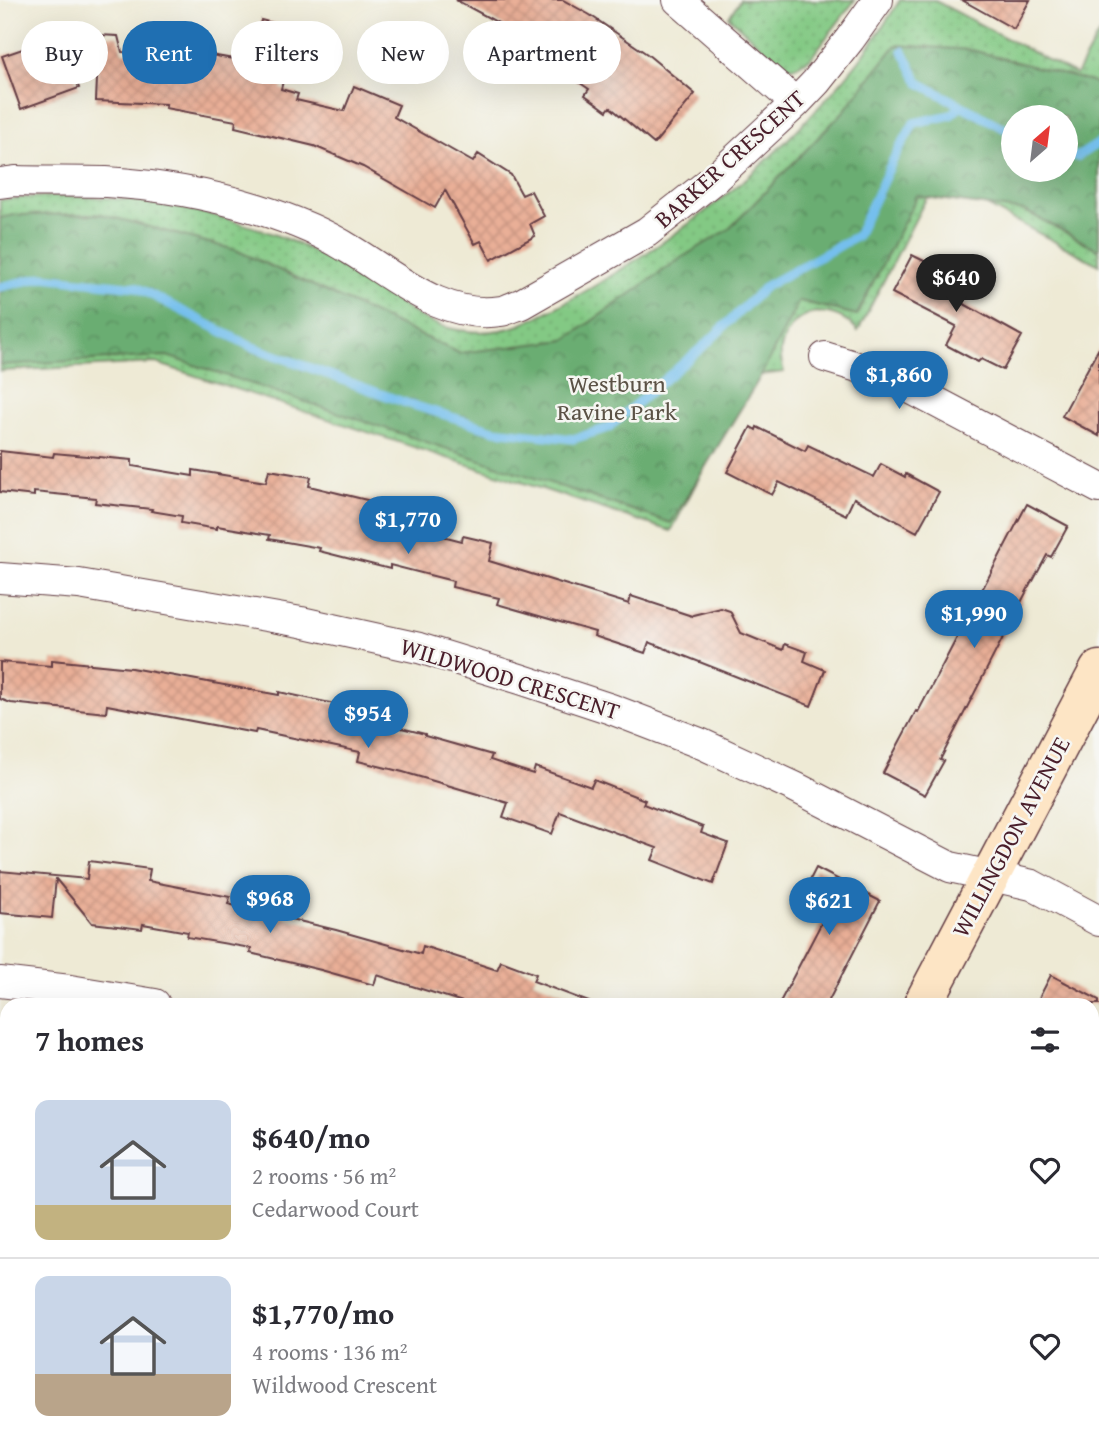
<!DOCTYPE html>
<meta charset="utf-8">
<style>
:root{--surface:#fff;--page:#f2f2f3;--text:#2b2b33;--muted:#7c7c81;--line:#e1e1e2;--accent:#1f6fb2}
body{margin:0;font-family:"Gentium Book Plus",serif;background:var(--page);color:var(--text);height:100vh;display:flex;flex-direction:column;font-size:26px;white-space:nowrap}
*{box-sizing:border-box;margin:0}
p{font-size:23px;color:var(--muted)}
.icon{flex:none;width:38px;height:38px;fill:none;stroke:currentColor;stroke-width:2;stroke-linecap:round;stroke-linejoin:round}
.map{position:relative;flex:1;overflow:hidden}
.side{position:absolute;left:0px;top:998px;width:1099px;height:450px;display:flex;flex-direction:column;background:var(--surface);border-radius:21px 21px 0 0;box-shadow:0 7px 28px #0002}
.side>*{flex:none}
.guide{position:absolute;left:21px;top:21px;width:700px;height:63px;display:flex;gap:14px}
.needle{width:46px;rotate:28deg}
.fabs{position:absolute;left:1001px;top:105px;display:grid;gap:14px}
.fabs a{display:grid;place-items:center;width:77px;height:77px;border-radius:50%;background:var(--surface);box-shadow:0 7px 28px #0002;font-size:35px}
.price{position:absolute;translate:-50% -60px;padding:0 16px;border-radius:24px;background:var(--accent);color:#fff;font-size:23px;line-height:46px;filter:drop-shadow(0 2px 4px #0008)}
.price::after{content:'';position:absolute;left:50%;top:42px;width:21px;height:16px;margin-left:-10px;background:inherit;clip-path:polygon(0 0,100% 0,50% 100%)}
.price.current{background:#222;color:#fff}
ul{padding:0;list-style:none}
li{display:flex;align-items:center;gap:21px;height:175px;padding:0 35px}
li+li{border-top:2px solid var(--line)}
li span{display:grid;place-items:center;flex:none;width:196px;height:140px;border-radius:14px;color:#555}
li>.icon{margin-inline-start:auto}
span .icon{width:84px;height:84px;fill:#fffc;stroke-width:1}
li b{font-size:30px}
h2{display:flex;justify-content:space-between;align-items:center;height:84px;padding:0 35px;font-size:30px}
.chip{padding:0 24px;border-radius:32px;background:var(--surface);box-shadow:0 7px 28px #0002;font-size:24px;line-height:63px}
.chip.current{background:var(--accent);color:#fff}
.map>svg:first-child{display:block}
.grass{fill:url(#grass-dots);stroke:#667458;stroke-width:2;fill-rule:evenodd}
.forest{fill:url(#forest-crowns);stroke:#5a664e;stroke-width:2;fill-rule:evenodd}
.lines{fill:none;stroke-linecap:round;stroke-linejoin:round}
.stream{stroke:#74bfed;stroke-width:9}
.building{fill:url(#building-cross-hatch)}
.street-casing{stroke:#633d44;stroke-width:32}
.secondary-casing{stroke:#633d44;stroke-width:41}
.street{stroke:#fff;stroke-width:30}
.secondary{stroke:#fde5c5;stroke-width:38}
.labels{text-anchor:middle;stroke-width:5;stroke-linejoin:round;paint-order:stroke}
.street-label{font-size:24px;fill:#4a1f2b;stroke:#f6f6f2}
.park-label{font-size:24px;fill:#5b5246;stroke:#f6f6f2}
</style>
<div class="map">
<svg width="1099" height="1447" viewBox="0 0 1099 1447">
<defs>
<pattern id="grass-dots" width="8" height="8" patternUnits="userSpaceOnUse" patternTransform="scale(1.75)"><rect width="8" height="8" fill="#83c984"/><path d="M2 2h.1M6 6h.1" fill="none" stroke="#73ac72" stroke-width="1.8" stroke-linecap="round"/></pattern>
<pattern id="forest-crowns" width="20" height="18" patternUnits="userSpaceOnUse" patternTransform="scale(1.75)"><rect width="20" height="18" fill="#6aad72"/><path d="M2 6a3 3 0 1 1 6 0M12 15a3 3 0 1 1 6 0" fill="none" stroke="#598c5e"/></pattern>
<pattern id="building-cross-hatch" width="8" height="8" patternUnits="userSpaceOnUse" patternTransform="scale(1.75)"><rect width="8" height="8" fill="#e9af97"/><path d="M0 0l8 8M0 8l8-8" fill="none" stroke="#c99682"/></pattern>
</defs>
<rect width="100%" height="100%" fill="#f6f6f2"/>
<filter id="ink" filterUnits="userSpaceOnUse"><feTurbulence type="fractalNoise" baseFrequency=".0143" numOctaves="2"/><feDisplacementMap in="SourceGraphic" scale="14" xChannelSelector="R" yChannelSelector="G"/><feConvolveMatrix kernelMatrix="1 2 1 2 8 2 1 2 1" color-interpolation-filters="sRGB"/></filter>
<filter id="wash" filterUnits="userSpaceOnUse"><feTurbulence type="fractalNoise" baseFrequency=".00686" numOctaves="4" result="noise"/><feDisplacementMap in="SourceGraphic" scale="28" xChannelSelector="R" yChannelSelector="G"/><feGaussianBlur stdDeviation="1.57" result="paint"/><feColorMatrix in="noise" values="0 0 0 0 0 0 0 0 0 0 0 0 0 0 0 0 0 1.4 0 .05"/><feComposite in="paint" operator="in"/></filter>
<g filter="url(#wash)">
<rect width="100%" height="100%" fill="#eeead5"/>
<path class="grass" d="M 740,0 L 855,0 L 810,59 L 794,67 L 783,66 L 778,63 L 729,17 Z
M 900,0 L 934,0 L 1076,75 L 1099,33 L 1099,265 L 936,179 L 858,331 C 840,310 807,304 790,329 C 785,336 782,342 781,350 C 780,358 782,365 784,372 L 753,376 L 671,531 L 156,363 L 0,371 L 0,200 C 94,189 193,203 281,237 C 303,245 323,257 344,267 C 378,285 411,319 449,328 C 471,333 496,333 517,326 C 529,322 540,315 551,310 C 570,300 588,290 606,279 C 674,237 740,190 794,133 C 821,105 849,76 871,44 C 881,30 890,15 900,0 ZM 1013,117 L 1066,117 L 1066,170 L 1013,170 Z"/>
<path class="forest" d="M 896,45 L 972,50 L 1099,84 L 1099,250 L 1025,211 L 917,196 L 857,315 L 799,301 L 759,379 L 671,523 L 167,356 L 0,365 L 0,218 L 14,215 L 101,214 L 236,250 L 459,353 L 565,340 L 681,258 L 729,229 L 843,112 ZM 1013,117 L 1066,117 L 1066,170 L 1013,170 Z"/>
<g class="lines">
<path class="stream" d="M 903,51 L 919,83 L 1013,133
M 1066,154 L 1077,157 L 1099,143
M 0,287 L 43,277 L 136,287 L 250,346 L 406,403 L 494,430 L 573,439 L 608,428 L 707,343 L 766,286 L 857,236 L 894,158 L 914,123 L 951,115 L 961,106"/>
</g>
<g id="blocks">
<path class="building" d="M 456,0 L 563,0 L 590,15 L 647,54 L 695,94 L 654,144 L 610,107 L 607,111 L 585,95 L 589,89 L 561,70 L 567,60 Z
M 962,0 L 1030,0 L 1014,29 Z
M 261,20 L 296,29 L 281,89 L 298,94 L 296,100 L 344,111 L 354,86 L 399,105 L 394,117 L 473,162 L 478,154 L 511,175 L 522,195 L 531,191 L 544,216 L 530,224 L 535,236 L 491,260 L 481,241 L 475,244 L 445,190 L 435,208 L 363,167 L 314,146 L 235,127 L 236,121 L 165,108 L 166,104 L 96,101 L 99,35 L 118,36 L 122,52 L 143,53 L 143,66 L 185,67 L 187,51 L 251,62 Z
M 60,36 L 79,88 L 21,109 L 2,56 Z
M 912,255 L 964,281 L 955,299 L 1022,336 L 1003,370 L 981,359 L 978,362 L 946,345 L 956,326 L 892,293 Z
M 1099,348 L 1099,436 L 1062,416 Z
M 751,427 L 756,430 L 757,427 L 805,451 L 808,445 L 874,477 L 881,464 L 905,477 L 906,474 L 939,492 L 917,532 L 854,498 L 846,515 L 779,482 L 772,495 L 727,472 Z
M 0,451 L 53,457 L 54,453 L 132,460 L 132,466 L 193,476 L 193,470 L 266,482 L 269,470 L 311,477 L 309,486 L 404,509 L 400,525 L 462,541 L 463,536 L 493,543 L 489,561 L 629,604 L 631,596 L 692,616 L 693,615 L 721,608 L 730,611 L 741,633 L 783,650 L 785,644 L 807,652 L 804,661 L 825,670 L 811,706 L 649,642 L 645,653 L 594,636 L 595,632 L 497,604 L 499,598 L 452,587 L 453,581 L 390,565 L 390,569 L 319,551 L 320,548 L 269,539 L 270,535 L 217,526 L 217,529 L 181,523 L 182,516 L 151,511 L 152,509 L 95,503 L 96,498 L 34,492 L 34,496 L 0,492 Z
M 1027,504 L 1068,526 L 1051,557 L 1047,555 L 1033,581 L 1032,581 L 940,760 L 944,761 L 925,795 L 883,773 L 916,711 L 918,712 Z
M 52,660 L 131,668 L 279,695 L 279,692 L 344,706 L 342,713 L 425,734 L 425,736 L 492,755 L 490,760 L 533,774 L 535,767 L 591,787 L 594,780 L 645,800 L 643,804 L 703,827 L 701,833 L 728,843 L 713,884 L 652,860 L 657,848 L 560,812 L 552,834 L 503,817 L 508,803 L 403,772 L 358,761 L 360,752 L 256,730 L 255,733 L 107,705 L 106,713 L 11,703 L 0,699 L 0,662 L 52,666 Z
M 89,861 L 150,869 L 148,881 L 230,897 L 228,904 L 336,930 L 421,954 L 423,946 L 497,970 L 501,961 L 536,974 L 533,981 L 589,1002 L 588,1004 L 469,1004 L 377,975 L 374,985 L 321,970 L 250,953 L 251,948 L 187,937 L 188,932 L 143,924 L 142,929 L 92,923 L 56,879 L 52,918 L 0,913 L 0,871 L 87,879 Z
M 816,868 L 880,901 L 827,1004 L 779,1004 L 823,920 L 796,907 Z
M 1051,975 L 1099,1000 L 1099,1004 L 1036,1004 Z"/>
</g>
</g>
<g filter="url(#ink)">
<use href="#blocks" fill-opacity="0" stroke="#633d44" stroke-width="2"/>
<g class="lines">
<defs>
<path id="street" d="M 678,0 L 796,103
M 0,183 L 15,181 C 45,182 76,181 106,182 C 157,185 209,194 258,209 C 290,219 323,232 351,250 C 396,277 443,320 501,311 C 508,310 514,306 521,304 L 647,232 L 714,179 L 796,103 L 816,82 L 850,39 L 878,0
M 825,357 L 887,376 L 1099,488
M 0,578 L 79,584 L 301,622 L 419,648 L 520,679 L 611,709 L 702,744 L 795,787 L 950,867 L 1032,885 L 1099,921
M 0,982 L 70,990 L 155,1004
M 0,1389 L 7,1390
M 242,1440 L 266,1447"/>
<path id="secondary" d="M 923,1004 L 1099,670
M 690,1447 L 693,1440"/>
</defs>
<use href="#street" class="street-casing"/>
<use href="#secondary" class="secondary-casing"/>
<use href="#street" class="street"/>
<use href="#secondary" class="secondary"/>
</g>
</g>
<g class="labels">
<g class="street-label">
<text transform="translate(730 159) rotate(-42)" y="8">BARKER CRESCENT</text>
<text transform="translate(510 679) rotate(17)" y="8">WILDWOOD CRESCENT</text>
<text transform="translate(1011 837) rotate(-62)" y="8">WILLINGDON AVENUE</text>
</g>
<g class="park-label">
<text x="617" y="392">Westburn<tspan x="617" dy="28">Ravine Park</tspan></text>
</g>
</g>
</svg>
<div class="fabs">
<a><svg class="needle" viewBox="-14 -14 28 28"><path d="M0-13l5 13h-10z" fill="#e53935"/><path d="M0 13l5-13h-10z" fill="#7c7c81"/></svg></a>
</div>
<b class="price current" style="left:956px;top:314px">$640</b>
<b class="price" style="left:899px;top:411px">$1,860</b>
<b class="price" style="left:408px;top:556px">$1,770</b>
<b class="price" style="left:974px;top:650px">$1,990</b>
<b class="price" style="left:368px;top:750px">$954</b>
<b class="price" style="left:270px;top:935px">$968</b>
<b class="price" style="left:829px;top:937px">$621</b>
<div class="guide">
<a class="chip">Buy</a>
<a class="chip current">Rent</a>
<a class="chip">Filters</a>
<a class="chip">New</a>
<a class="chip">Apartment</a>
</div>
<section class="side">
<h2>7 homes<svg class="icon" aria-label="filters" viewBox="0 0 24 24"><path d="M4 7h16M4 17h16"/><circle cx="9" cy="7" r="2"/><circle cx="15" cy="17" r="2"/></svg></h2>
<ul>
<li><span style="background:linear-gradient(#c9d6e8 75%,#c2b280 0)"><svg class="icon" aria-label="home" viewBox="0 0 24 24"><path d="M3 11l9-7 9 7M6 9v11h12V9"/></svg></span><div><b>$640/mo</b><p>2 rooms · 56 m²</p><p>Cedarwood Court</p></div><svg class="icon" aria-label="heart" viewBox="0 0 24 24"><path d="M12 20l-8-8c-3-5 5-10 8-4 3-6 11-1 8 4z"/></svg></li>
<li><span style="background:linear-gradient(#c9d6e8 70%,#b9a48a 0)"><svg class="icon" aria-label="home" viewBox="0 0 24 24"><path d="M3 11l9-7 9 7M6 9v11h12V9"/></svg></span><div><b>$1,770/mo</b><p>4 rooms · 136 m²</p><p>Wildwood Crescent</p></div><svg class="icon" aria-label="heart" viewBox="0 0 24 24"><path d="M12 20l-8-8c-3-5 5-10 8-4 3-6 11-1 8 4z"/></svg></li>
</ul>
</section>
</div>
